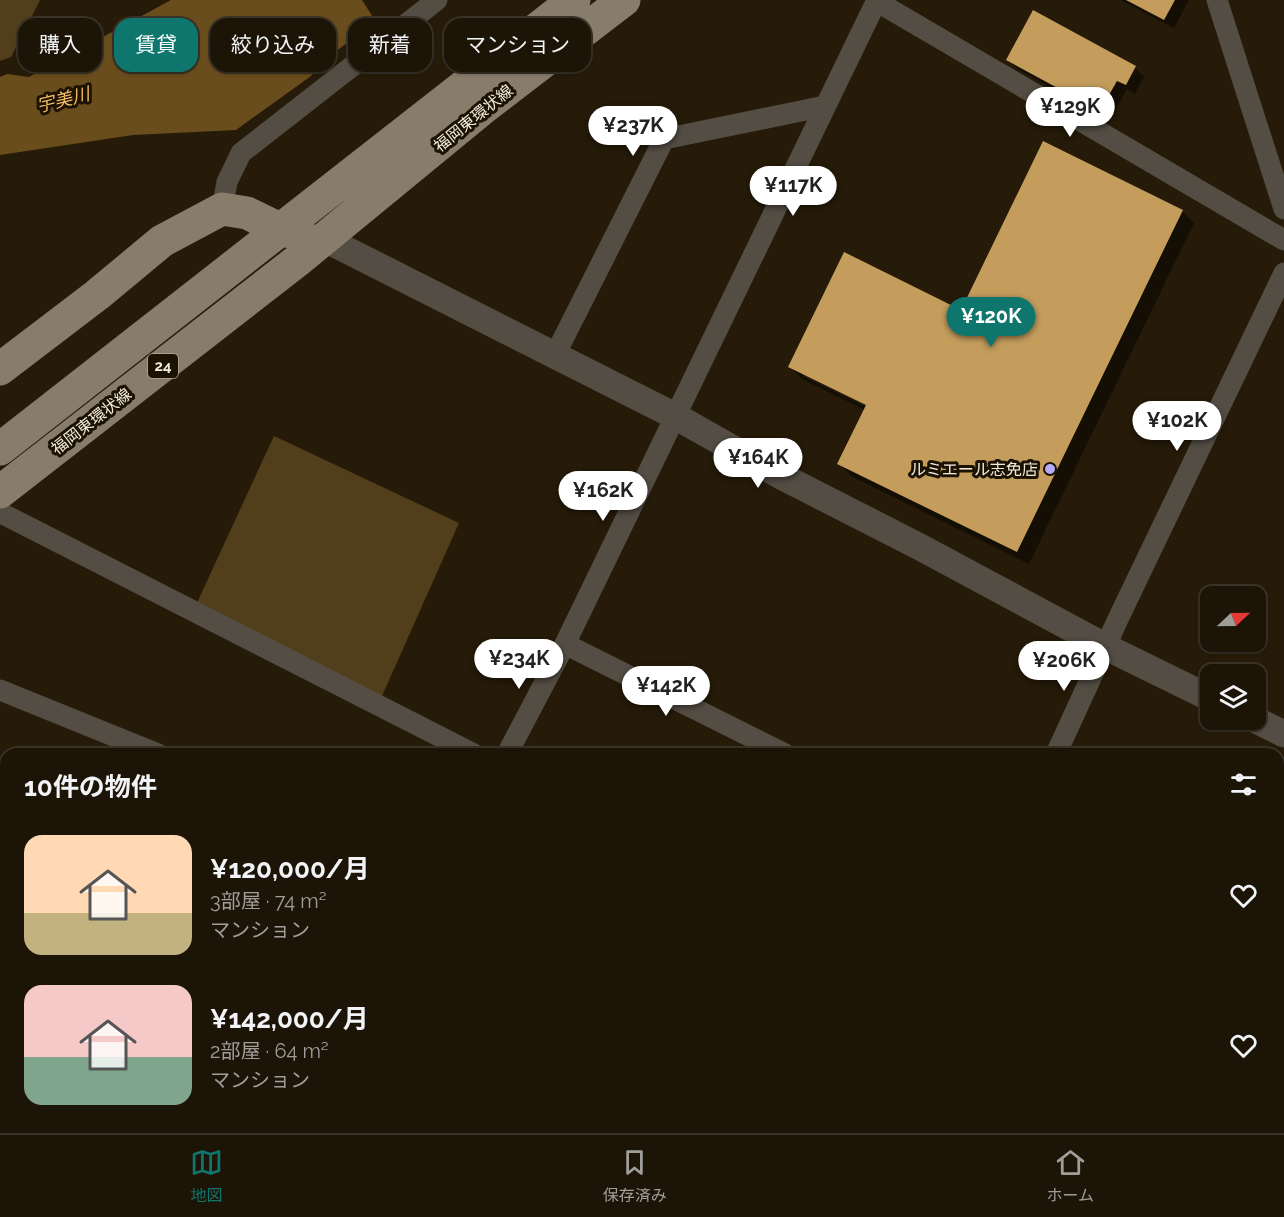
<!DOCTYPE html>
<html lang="ja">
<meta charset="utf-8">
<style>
:root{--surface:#1c1406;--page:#251d10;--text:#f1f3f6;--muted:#a09e9b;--line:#3a3328;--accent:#0f766e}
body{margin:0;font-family:Raleway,"Noto Sans JP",sans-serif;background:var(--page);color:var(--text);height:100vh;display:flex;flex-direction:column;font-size:22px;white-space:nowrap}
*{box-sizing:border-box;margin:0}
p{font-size:20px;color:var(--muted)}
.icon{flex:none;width:33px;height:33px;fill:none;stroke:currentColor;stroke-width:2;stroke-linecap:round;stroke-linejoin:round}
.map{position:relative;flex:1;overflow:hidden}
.side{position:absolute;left:0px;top:748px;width:1284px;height:386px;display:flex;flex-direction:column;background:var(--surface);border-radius:18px 18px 0 0;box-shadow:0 2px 4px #0004,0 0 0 2px var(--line)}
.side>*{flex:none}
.guide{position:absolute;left:18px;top:18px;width:600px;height:54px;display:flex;gap:12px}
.needle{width:39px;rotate:68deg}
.controls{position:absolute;left:1200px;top:586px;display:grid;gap:12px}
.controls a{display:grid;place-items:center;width:66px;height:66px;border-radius:12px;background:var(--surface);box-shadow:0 2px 4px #0004,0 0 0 2px var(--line);font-size:30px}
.price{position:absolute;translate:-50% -51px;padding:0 14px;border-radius:21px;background:#fff;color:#222;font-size:20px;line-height:39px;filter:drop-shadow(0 2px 3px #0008)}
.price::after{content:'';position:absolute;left:50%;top:36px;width:18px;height:14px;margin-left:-9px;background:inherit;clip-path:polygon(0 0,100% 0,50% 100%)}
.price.on{background:var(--accent);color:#fff}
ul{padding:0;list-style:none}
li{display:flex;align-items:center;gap:18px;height:150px;padding:0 24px}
li span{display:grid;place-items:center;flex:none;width:168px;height:120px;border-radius:18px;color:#555}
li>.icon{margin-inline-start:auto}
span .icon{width:72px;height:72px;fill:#fffc;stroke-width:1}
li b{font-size:26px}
h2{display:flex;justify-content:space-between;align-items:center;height:72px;padding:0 24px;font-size:26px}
.pill{padding:0 21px;border-radius:18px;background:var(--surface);box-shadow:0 2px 4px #0004,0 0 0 2px var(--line);font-size:21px;line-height:54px}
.pill.on{background:var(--accent);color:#fff}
.dock{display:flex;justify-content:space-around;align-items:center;height:84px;border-top:2px solid var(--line);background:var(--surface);font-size:16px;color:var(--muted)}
.dock a{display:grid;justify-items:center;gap:3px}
.dock .on{color:var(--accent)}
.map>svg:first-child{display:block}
.green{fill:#533e1c}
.water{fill:#694d1c}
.shadow{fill:#0007;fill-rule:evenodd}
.building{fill:#c49d5d}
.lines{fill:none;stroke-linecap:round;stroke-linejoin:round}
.minor{stroke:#534d44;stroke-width:21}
.tertiary{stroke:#534d44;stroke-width:27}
.primary{stroke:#887c6b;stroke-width:33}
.poi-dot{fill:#b4acf9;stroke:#1c1202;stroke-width:2}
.labels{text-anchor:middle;stroke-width:6;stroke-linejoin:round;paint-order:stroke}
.shield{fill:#1c1202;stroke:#b2a99d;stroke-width:1.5}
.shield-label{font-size:15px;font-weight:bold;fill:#f2eadf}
.street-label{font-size:16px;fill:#f2eadf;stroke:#1c1202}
.poi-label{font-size:16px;fill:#f2eadf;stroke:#1c1202;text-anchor:end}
.water-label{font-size:18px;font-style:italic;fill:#f6bf66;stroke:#1c1202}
</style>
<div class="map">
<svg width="1284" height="1133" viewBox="0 0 1284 1133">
<rect width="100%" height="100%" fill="#261b08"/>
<path class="green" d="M 0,0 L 40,0 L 11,57 L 0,61 Z
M 274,436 L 459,523 L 382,696 L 196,605 Z"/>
<path class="water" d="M 171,0 L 362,0 L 376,22 L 321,62 L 311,76 L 236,130 L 133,135 L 0,155 L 0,77 L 7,74 L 29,77 Z"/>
<path class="shadow" d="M 1120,0 L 1189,0 L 1174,28 Z
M 1008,59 L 1135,68 L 1144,77 L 1135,94 L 1127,89 L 1110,119 L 1017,69 Z
M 1182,211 L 1194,223 L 1029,564 L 851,476 L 839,464 L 865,410 L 802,379 L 790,367 L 962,312 ZM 803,372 L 873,407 L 872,410 L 803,376 Z"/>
<path class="building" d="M 1126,0 L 1175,0 L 1164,20 Z
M 1033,10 L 1136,66 L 1126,85 L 1117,81 L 1100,111 L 1006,60 Z
M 1043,141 L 1183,210 L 1017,552 L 837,464 L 866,405 L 788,367 L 844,252 L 961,310 Z"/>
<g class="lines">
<path class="minor" d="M 1217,0 L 1284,209
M 876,1 L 1284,240
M 222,209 L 227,182 L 241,153 L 437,0
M 555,355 L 664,139 L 825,106
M 0,510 L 3,514 L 474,754
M 565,644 L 785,754
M 0,690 L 158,754
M 507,754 L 565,644 L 877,0
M 1056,754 L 1118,619 L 1284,273
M 510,1128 L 520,1133
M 1202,1128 L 1212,1133
M 323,1133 L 326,1128
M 487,1133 L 489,1128
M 596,1133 L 633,1129 L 660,1133
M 872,1133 L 874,1128"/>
<path class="tertiary" d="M 325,239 L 675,416 L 783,477 L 920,547 L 1106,647 L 1210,698
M 1256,720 L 1284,734"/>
<path class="primary" d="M 0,369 L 97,295 L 162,241 L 222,209 L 247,213 L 282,230 L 301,234
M 0,449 L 574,0
M 0,492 L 297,261 L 482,109 L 624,0"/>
</g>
<circle class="poi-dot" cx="1050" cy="469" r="6"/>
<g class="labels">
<rect class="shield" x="148" y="354" width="30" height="24" rx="4.5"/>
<g class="shield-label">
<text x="163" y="371">24</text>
</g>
<g class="street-label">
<text transform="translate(473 118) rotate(-39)" y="6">福岡東環状線</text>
<text transform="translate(91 421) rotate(-38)" y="6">福岡東環状線</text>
</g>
<g class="poi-label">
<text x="1038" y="475">ルミエール志免店</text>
</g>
<g class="water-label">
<text transform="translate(63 100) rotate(-14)" y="6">宇美川</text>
</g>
</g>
</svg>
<div class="controls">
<a><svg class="needle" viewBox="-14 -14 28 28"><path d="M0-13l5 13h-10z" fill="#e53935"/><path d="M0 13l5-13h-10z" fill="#a09e9b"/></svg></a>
<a><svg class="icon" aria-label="layers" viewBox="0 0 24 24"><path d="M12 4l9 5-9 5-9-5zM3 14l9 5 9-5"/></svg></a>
</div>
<b class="price" style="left:1070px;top:138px">¥129K</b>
<b class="price" style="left:633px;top:157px">¥237K</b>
<b class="price" style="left:793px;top:217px">¥117K</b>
<b class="price on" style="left:991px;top:348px">¥120K</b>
<b class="price" style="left:1177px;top:452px">¥102K</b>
<b class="price" style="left:758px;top:489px">¥164K</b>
<b class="price" style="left:603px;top:522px">¥162K</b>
<b class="price" style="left:519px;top:690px">¥234K</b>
<b class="price" style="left:1064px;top:692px">¥206K</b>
<b class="price" style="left:666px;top:717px">¥142K</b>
<div class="guide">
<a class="pill">購入</a>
<a class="pill on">賃貸</a>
<a class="pill">絞り込み</a>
<a class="pill">新着</a>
<a class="pill">マンション</a>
</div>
<section class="side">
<h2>10件の物件<svg class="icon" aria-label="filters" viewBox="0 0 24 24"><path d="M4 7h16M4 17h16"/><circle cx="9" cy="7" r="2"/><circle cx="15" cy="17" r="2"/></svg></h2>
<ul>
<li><span style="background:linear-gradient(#ffd9b3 65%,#c2b280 0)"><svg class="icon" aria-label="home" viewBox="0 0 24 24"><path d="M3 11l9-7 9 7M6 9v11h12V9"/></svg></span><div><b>¥120,000/月</b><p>3部屋 · 74 m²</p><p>マンション</p></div><svg class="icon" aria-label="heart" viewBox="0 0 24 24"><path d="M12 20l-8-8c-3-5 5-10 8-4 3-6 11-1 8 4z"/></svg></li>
<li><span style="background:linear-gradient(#f6c9c9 60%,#7fa58c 0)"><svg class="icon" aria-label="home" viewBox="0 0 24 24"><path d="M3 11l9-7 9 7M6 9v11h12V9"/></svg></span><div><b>¥142,000/月</b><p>2部屋 · 64 m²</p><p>マンション</p></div><svg class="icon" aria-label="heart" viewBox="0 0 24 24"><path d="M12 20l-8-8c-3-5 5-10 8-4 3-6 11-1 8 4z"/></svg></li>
</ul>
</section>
</div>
<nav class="dock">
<a class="on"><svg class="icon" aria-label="map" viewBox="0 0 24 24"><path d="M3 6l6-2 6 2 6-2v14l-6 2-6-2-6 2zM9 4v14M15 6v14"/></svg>地図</a>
<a><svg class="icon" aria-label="saved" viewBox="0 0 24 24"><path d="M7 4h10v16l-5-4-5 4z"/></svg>保存済み</a>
<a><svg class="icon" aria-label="home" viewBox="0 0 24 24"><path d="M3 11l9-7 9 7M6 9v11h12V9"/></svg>ホーム</a>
</nav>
